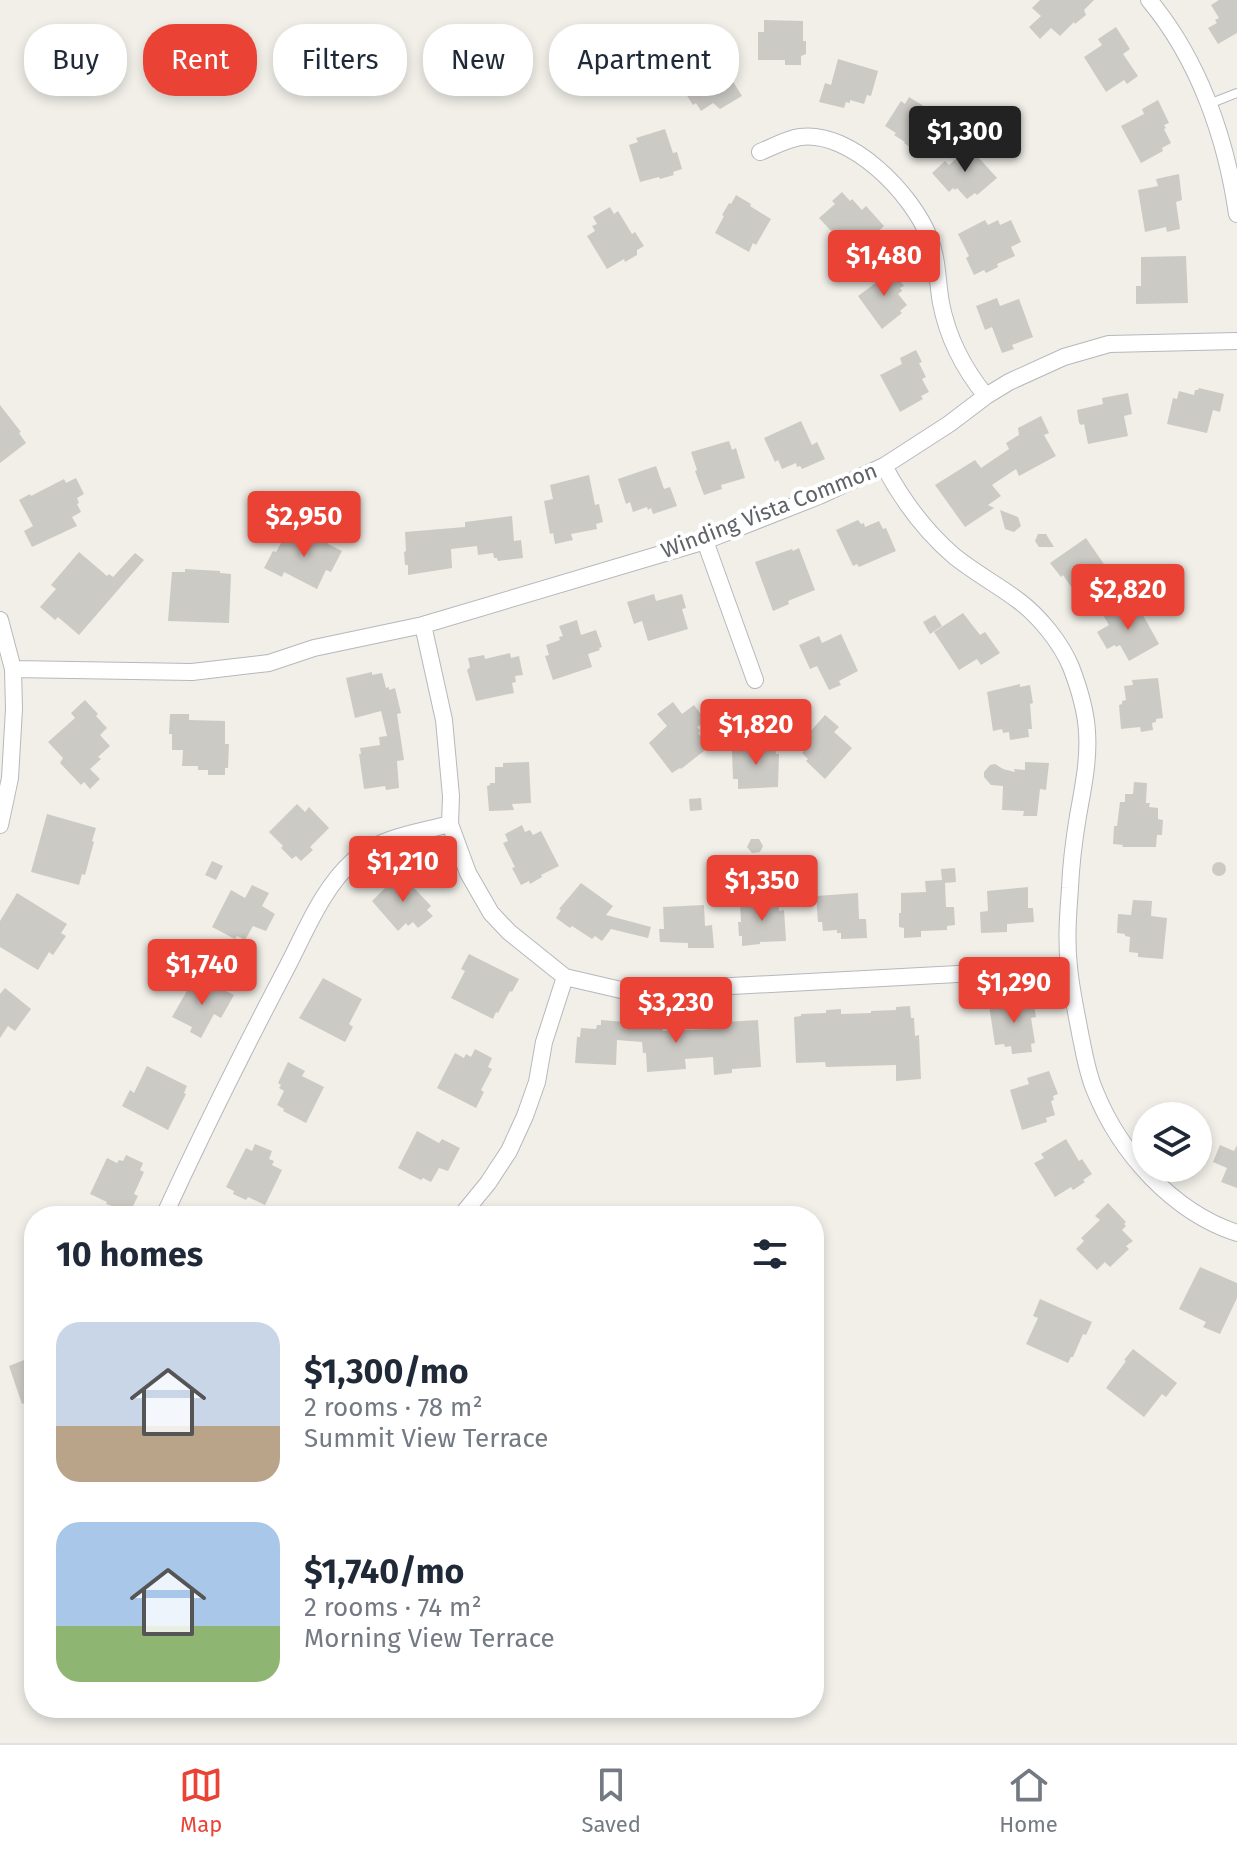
<!DOCTYPE html>
<meta charset="utf-8">
<style>
:root{--surface:#fff;--page:#f6f6f7;--text:#1f2937;--muted:#747a83;--line:#e0e1e3;--accent:#ea4335}
body{margin:0;font-family:"Fira Sans",sans-serif;background:var(--page);color:var(--text);height:100vh;display:flex;flex-direction:column;font-size:30px;white-space:nowrap}
*{box-sizing:border-box;margin:0}
p{font-size:26px;color:var(--muted)}
.icon{flex:none;width:44px;height:44px;fill:none;stroke:currentColor;stroke-width:2;stroke-linecap:round;stroke-linejoin:round}
.map{position:relative;flex:1;overflow:hidden}
.panel{position:absolute;left:24px;top:1206px;width:800px;height:512px;display:flex;flex-direction:column;background:var(--surface);border-radius:32px;box-shadow:0 4px 12px #0003}
.panel>*{flex:none}
.hud{position:absolute;left:24px;top:24px;width:800px;height:72px;display:flex;gap:16px}
.tools{position:absolute;left:1132px;top:1102px;display:grid;gap:16px}
.tools a{display:grid;place-items:center;width:80px;height:80px;border-radius:50%;background:var(--surface);box-shadow:0 4px 12px #0003;font-size:40px}
.price{position:absolute;translate:-50% -68px;padding:0 18px;border-radius:8px;background:var(--accent);color:#fff;font-size:26px;line-height:52px;filter:drop-shadow(0 2px 4px #0008)}
.price::after{content:'';position:absolute;left:50%;top:48px;width:24px;height:18px;margin-left:-12px;background:inherit;clip-path:polygon(0 0,100% 0,50% 100%)}
.price.on{background:#222;color:#fff}
ul{padding:0;list-style:none}
li{display:flex;align-items:center;gap:24px;height:200px;padding:0 32px}
li span{display:grid;place-items:center;flex:none;width:224px;height:160px;border-radius:24px;color:#555}
li>.icon{margin-inline-start:auto}
span .icon{width:96px;height:96px;fill:#fffc;stroke-width:1}
li b{font-size:34px}
h2{display:flex;justify-content:space-between;align-items:center;height:96px;padding:0 32px;font-size:34px}
.tag{padding:0 28px;border-radius:32px;background:var(--surface);box-shadow:0 4px 12px #0003;font-size:28px;line-height:72px}
.tag.on{background:var(--accent);color:#fff}
.dock{display:flex;justify-content:space-around;align-items:center;height:112px;border-top:2px solid var(--line);background:var(--surface);font-size:22px;color:var(--muted)}
.dock a{display:grid;justify-items:center;gap:4px}
.dock .on{color:var(--accent)}
.map>svg:first-child{display:block}
.building{fill:#cccac5}
.lines{fill:none;stroke-linecap:round;stroke-linejoin:round}
.service-casing{stroke:#b5b8bc;stroke-width:10}
.minor-casing{stroke:#b5b8bc;stroke-width:18}
.service{stroke:#fff;stroke-width:8}
.minor{stroke:#fff;stroke-width:16}
.labels{text-anchor:middle;stroke-width:8;stroke-linejoin:round;paint-order:stroke}
.street-label{font-size:22px;fill:#5f6368;stroke:#fff}
</style>
<div class="map">
<svg width="1237" height="1743" viewBox="0 0 1237 1743">
<rect width="100%" height="100%" fill="#f1efe8"/>
<path class="building" d="M 1040,0 L 1094,0 L 1084,10 L 1086,15 L 1075,24 L 1074,22 L 1060,36 L 1051,28 L 1040,39 L 1029,27 L 1041,16 L 1032,8 Z
M 1219,0 L 1237,0 L 1237,33 L 1218,44 L 1208,28 L 1217,23 L 1215,20 L 1219,18 L 1211,5 Z
M 764,20 L 803,21 L 803,41 L 806,41 L 806,54 L 801,56 L 801,65 L 785,65 L 785,60 L 758,60 L 758,32 L 764,32 Z
M 1116,27 L 1130,49 L 1123,54 L 1138,76 L 1127,84 L 1124,80 L 1106,92 L 1084,57 L 1102,45 L 1098,39 Z
M 838,59 L 878,71 L 871,96 L 867,95 L 864,104 L 850,100 L 850,103 L 846,102 L 844,108 L 819,102 L 825,83 L 831,85 Z
M 714,62 L 728,83 L 732,80 L 742,96 L 720,109 L 713,103 L 701,111 L 696,103 L 693,105 L 679,83 Z
M 909,97 L 943,118 L 921,155 L 904,143 L 905,142 L 894,135 L 896,133 L 885,126 L 901,101 L 905,104 Z
M 1158,100 L 1169,123 L 1164,125 L 1166,128 L 1164,129 L 1171,143 L 1162,148 L 1163,151 L 1141,163 L 1121,126 L 1144,114 L 1142,109 Z
M 665,129 L 673,153 L 677,152 L 682,169 L 673,172 L 674,175 L 660,179 L 659,177 L 640,182 L 629,145 L 638,142 L 636,138 Z
M 969,147 L 997,178 L 977,195 L 975,193 L 967,199 L 957,188 L 955,190 L 953,188 L 949,192 L 932,173 L 945,161 L 949,165 Z
M 1179,174 L 1182,200 L 1176,202 L 1180,229 L 1167,232 L 1166,227 L 1145,232 L 1138,190 L 1158,186 L 1156,179 Z
M 842,192 L 850,201 L 852,199 L 862,210 L 866,206 L 884,226 L 868,241 L 863,235 L 848,249 L 819,218 L 835,204 L 832,201 Z
M 736,195 L 751,204 L 750,206 L 771,219 L 756,245 L 753,243 L 749,252 L 715,233 L 724,216 L 722,215 L 729,203 L 731,204 Z
M 610,207 L 614,214 L 618,211 L 632,234 L 635,232 L 644,246 L 637,250 L 637,255 L 625,262 L 624,259 L 607,269 L 587,236 L 595,231 L 592,226 L 597,224 L 593,217 Z
M 985,220 L 988,225 L 998,220 L 1000,225 L 1011,220 L 1021,242 L 1011,247 L 1015,256 L 997,264 L 998,267 L 986,273 L 984,270 L 974,275 L 966,258 L 969,256 L 958,234 Z
M 1186,256 L 1188,303 L 1136,304 L 1136,286 L 1141,286 L 1141,257 Z
M 889,266 L 904,286 L 900,288 L 902,291 L 898,294 L 907,305 L 900,311 L 902,313 L 882,329 L 858,296 L 877,282 L 874,277 Z
M 997,298 L 1000,306 L 1019,299 L 1033,337 L 1012,345 L 1014,349 L 1002,353 L 992,327 L 985,330 L 976,306 Z
M 916,350 L 922,362 L 919,363 L 926,377 L 922,379 L 929,392 L 921,396 L 923,399 L 900,412 L 880,375 L 902,364 L 900,358 Z
M 1199,388 L 1224,394 L 1220,412 L 1213,410 L 1207,433 L 1167,424 L 1173,398 L 1177,399 L 1179,391 L 1194,395 L 1195,390 L 1198,390 Z
M 1128,393 L 1132,414 L 1124,416 L 1128,436 L 1088,444 L 1084,424 L 1081,425 L 1079,423 L 1077,410 L 1103,404 L 1102,398 Z
M 0,405 L 21,432 L 19,433 L 26,443 L 0,463 Z
M 1041,416 L 1049,433 L 1044,435 L 1056,456 L 1019,476 L 1016,469 L 992,485 L 1001,496 L 988,505 L 994,508 L 965,527 L 935,485 L 975,460 L 981,468 L 1009,449 L 1006,443 L 1019,435 L 1018,428 Z
M 801,421 L 812,445 L 817,442 L 825,459 L 802,469 L 800,466 L 797,467 L 796,463 L 782,469 L 778,460 L 775,462 L 764,438 Z
M 729,441 L 732,450 L 736,448 L 745,478 L 721,485 L 722,489 L 704,495 L 695,471 L 697,470 L 691,452 Z
M 656,466 L 664,489 L 670,487 L 677,506 L 653,514 L 651,508 L 648,510 L 647,507 L 633,512 L 630,502 L 626,504 L 618,479 Z
M 589,475 L 595,505 L 599,504 L 603,522 L 596,524 L 597,529 L 571,534 L 573,540 L 555,544 L 553,533 L 550,534 L 544,501 L 553,499 L 550,485 Z
M 76,478 L 84,494 L 77,498 L 79,503 L 77,504 L 81,512 L 72,517 L 77,526 L 32,547 L 24,531 L 33,526 L 19,500 L 30,494 L 31,496 L 64,479 L 66,483 Z
M 1000,510 L 1018,517 L 1021,526 L 1014,532 L 1005,529 Z
M 512,516 L 514,541 L 521,540 L 523,558 L 498,561 L 497,558 L 494,558 L 493,553 L 478,555 L 477,546 L 451,549 L 452,568 L 408,575 L 408,565 L 405,565 L 404,552 L 406,551 L 405,532 L 465,527 L 465,522 Z
M 858,520 L 861,524 L 864,523 L 865,527 L 879,521 L 883,529 L 886,528 L 896,551 L 859,567 L 857,564 L 853,566 L 836,530 Z
M 301,530 L 315,537 L 316,534 L 329,541 L 328,544 L 342,551 L 331,572 L 326,570 L 317,589 L 284,572 L 282,577 L 264,568 L 273,551 L 276,552 L 284,538 L 294,543 Z
M 1038,534 L 1046,534 L 1054,547 L 1039,547 L 1035,541 Z
M 1086,538 L 1108,570 L 1099,576 L 1103,581 L 1079,598 L 1063,575 L 1061,577 L 1050,563 Z
M 799,548 L 815,590 L 788,601 L 789,604 L 773,611 L 755,562 L 792,549 L 793,551 Z
M 79,552 L 107,576 L 109,574 L 113,577 L 135,553 L 144,560 L 79,635 L 58,617 L 55,620 L 40,607 L 56,589 L 51,585 Z
M 185,569 L 220,571 L 220,573 L 231,574 L 229,623 L 168,621 L 172,572 L 185,572 Z
M 654,594 L 656,601 L 682,594 L 686,608 L 682,609 L 688,629 L 648,641 L 642,621 L 634,624 L 627,602 Z
M 1119,604 L 1125,616 L 1139,608 L 1159,644 L 1129,661 L 1120,645 L 1116,647 L 1115,645 L 1107,649 L 1097,632 L 1109,625 L 1102,613 Z
M 963,613 L 980,635 L 985,632 L 1000,653 L 981,665 L 977,659 L 959,670 L 934,632 Z
M 935,615 L 942,626 L 930,634 L 923,622 Z
M 577,620 L 581,635 L 596,630 L 602,647 L 599,648 L 600,650 L 588,654 L 592,667 L 553,680 L 545,656 L 549,655 L 546,645 L 560,640 L 559,637 L 563,636 L 559,626 Z
M 841,634 L 858,671 L 839,681 L 841,685 L 829,690 L 817,666 L 810,669 L 799,645 L 819,636 L 822,643 Z
M 510,653 L 511,658 L 519,656 L 523,675 L 515,676 L 516,682 L 512,683 L 514,693 L 476,701 L 467,670 L 470,667 L 468,658 L 484,655 L 485,659 Z
M 372,672 L 372,675 L 382,673 L 386,688 L 389,687 L 389,690 L 395,688 L 401,713 L 397,714 L 404,760 L 397,761 L 399,788 L 386,790 L 385,786 L 364,789 L 359,754 L 361,754 L 360,748 L 380,745 L 379,737 L 387,736 L 381,711 L 355,718 L 346,678 Z
M 1158,678 L 1163,718 L 1156,719 L 1156,722 L 1152,723 L 1153,730 L 1141,732 L 1140,727 L 1121,729 L 1119,705 L 1122,704 L 1122,701 L 1126,700 L 1124,686 L 1133,685 L 1132,680 Z
M 1020,684 L 1020,687 L 1030,685 L 1033,703 L 1030,704 L 1032,729 L 1028,729 L 1029,737 L 1010,740 L 1009,732 L 1003,733 L 1002,729 L 993,731 L 987,692 Z
M 85,700 L 98,714 L 96,716 L 107,728 L 100,735 L 110,746 L 98,757 L 101,759 L 90,769 L 100,779 L 90,789 L 84,782 L 81,785 L 60,763 L 63,758 L 48,742 L 75,718 L 71,713 Z
M 673,702 L 682,714 L 694,705 L 706,721 L 697,727 L 700,731 L 698,733 L 709,747 L 681,769 L 680,768 L 672,773 L 649,743 L 667,726 L 657,714 Z
M 170,714 L 189,714 L 189,720 L 225,721 L 225,744 L 229,744 L 228,768 L 225,768 L 225,775 L 208,775 L 208,770 L 198,770 L 198,766 L 182,766 L 183,750 L 172,750 L 172,734 L 169,734 Z
M 825,715 L 839,727 L 834,732 L 852,748 L 825,779 L 806,761 L 808,759 L 802,753 L 812,742 L 808,738 L 811,736 L 808,734 Z
M 775,744 L 776,754 L 779,754 L 778,787 L 738,789 L 738,779 L 733,779 L 732,751 L 757,749 L 757,745 Z
M 529,762 L 531,803 L 512,804 L 514,810 L 489,811 L 487,786 L 490,785 L 490,783 L 495,783 L 495,767 L 503,767 L 503,763 Z
M 1025,762 L 1049,763 L 1046,790 L 1040,789 L 1037,816 L 1023,816 L 1024,811 L 1002,810 L 1003,786 L 991,785 L 984,777 L 984,772 L 990,765 L 995,764 L 1003,769 L 1015,772 L 1014,769 L 1025,770 Z
M 1134,782 L 1147,783 L 1146,803 L 1150,803 L 1149,807 L 1158,808 L 1158,819 L 1163,820 L 1162,835 L 1157,835 L 1156,847 L 1122,847 L 1123,845 L 1113,844 L 1114,826 L 1117,826 L 1120,802 L 1125,802 L 1125,794 L 1133,794 Z
M 701,798 L 702,810 L 690,811 L 689,799 Z
M 297,804 L 305,812 L 309,807 L 329,828 L 310,847 L 313,850 L 301,861 L 296,856 L 292,859 L 281,848 L 283,846 L 269,832 Z
M 47,814 L 96,828 L 92,841 L 94,842 L 85,875 L 82,874 L 79,885 L 31,872 Z
M 522,825 L 525,832 L 530,830 L 533,835 L 541,831 L 559,866 L 541,875 L 542,877 L 530,884 L 529,881 L 521,885 L 512,868 L 515,867 L 503,843 L 508,841 L 505,834 Z
M 751,839 L 759,839 L 763,846 L 760,852 L 752,853 L 747,847 Z
M 212,861 L 223,866 L 216,880 L 205,875 Z
M1212 869a7 7 0 1 1 14 0a7 7 0 1 1-14 0Z
M 955,868 L 956,882 L 945,883 L 946,907 L 954,907 L 955,925 L 947,926 L 947,930 L 921,931 L 921,937 L 904,938 L 904,928 L 899,927 L 899,913 L 901,913 L 901,893 L 926,892 L 925,881 L 942,880 L 941,869 Z
M 405,873 L 417,886 L 414,888 L 431,906 L 427,910 L 433,916 L 418,928 L 413,922 L 408,926 L 406,923 L 398,931 L 372,901 L 397,876 L 399,878 Z
M 581,883 L 613,906 L 606,915 L 651,927 L 648,938 L 611,929 L 602,941 L 595,936 L 592,939 L 572,926 L 570,928 L 556,918 L 561,910 L 559,909 Z
M 252,885 L 269,893 L 262,906 L 275,914 L 266,931 L 253,926 L 245,940 L 237,936 L 235,939 L 212,927 L 231,890 L 245,898 Z
M 1028,887 L 1028,908 L 1033,908 L 1034,922 L 1007,924 L 1007,932 L 981,933 L 980,912 L 988,911 L 987,891 Z
M 17,893 L 67,924 L 61,933 L 66,936 L 53,955 L 49,952 L 38,970 L 0,947 L 0,921 Z
M 858,893 L 859,919 L 866,919 L 867,938 L 841,939 L 841,933 L 837,933 L 837,930 L 823,931 L 822,922 L 818,922 L 816,896 Z
M 1133,900 L 1152,901 L 1151,916 L 1167,918 L 1163,959 L 1138,957 L 1138,953 L 1129,952 L 1130,937 L 1125,936 L 1125,934 L 1117,933 L 1118,914 L 1131,915 Z
M 779,901 L 779,911 L 784,910 L 786,941 L 760,942 L 760,944 L 742,946 L 742,936 L 739,936 L 738,922 L 741,922 L 740,903 Z
M 704,905 L 705,926 L 712,925 L 714,948 L 688,948 L 688,943 L 660,942 L 659,929 L 664,929 L 663,907 Z
M 469,954 L 519,979 L 512,992 L 510,991 L 498,1013 L 496,1012 L 493,1019 L 451,998 L 465,971 L 461,969 Z
M 323,978 L 362,999 L 349,1024 L 353,1027 L 345,1042 L 299,1018 Z
M 192,982 L 210,992 L 214,985 L 234,995 L 221,1018 L 214,1014 L 201,1038 L 190,1032 L 192,1027 L 172,1017 Z
M 5,988 L 31,1009 L 15,1031 L 8,1026 L 0,1038 L 0,994 Z
M 1022,999 L 1023,1001 L 1033,1000 L 1036,1017 L 1031,1018 L 1035,1043 L 1031,1044 L 1032,1052 L 1012,1054 L 1011,1046 L 1005,1047 L 1004,1044 L 995,1045 L 989,1005 Z
M 910,1006 L 911,1018 L 914,1018 L 915,1036 L 919,1035 L 921,1079 L 896,1081 L 896,1065 L 826,1067 L 825,1062 L 796,1063 L 794,1017 L 801,1016 L 801,1014 L 826,1013 L 826,1010 L 841,1009 L 841,1014 L 871,1013 L 871,1011 L 896,1010 L 896,1007 Z
M 726,1019 L 726,1022 L 758,1020 L 761,1067 L 732,1069 L 732,1073 L 714,1075 L 713,1057 L 685,1059 L 686,1069 L 647,1072 L 646,1053 L 643,1053 L 642,1042 L 617,1040 L 616,1065 L 575,1063 L 577,1037 L 580,1037 L 581,1028 L 596,1029 L 597,1025 L 601,1025 L 601,1020 L 626,1022 L 625,1029 L 662,1027 L 663,1031 L 711,1029 L 710,1020 Z
M 475,1049 L 492,1058 L 488,1067 L 492,1069 L 481,1090 L 484,1092 L 476,1108 L 437,1088 L 455,1053 L 464,1058 L 466,1054 L 471,1057 Z
M 288,1062 L 305,1071 L 302,1076 L 324,1087 L 306,1123 L 283,1111 L 284,1109 L 277,1105 L 284,1091 L 279,1088 L 281,1085 L 278,1083 Z
M 147,1066 L 187,1086 L 184,1093 L 186,1094 L 168,1130 L 122,1106 L 130,1090 L 134,1093 Z
M 1049,1071 L 1058,1094 L 1053,1096 L 1054,1100 L 1051,1101 L 1055,1115 L 1046,1118 L 1047,1122 L 1022,1130 L 1010,1090 L 1029,1084 L 1027,1078 Z
M 417,1131 L 439,1143 L 442,1139 L 460,1148 L 448,1171 L 439,1168 L 431,1182 L 423,1178 L 421,1180 L 398,1168 Z
M 1066,1139 L 1079,1161 L 1082,1159 L 1092,1174 L 1083,1180 L 1085,1182 L 1073,1190 L 1071,1187 L 1055,1197 L 1034,1163 L 1044,1158 L 1041,1154 Z
M 255,1144 L 272,1151 L 269,1159 L 274,1161 L 272,1165 L 282,1170 L 265,1205 L 248,1197 L 246,1200 L 233,1194 L 234,1191 L 226,1187 L 246,1148 L 252,1151 Z
M 1220,1145 L 1234,1151 L 1237,1145 L 1237,1188 L 1221,1182 L 1227,1168 L 1213,1162 Z
M 126,1155 L 143,1163 L 140,1170 L 144,1172 L 134,1194 L 138,1196 L 130,1212 L 106,1204 L 107,1202 L 90,1194 L 107,1158 L 117,1163 L 119,1160 L 123,1161 Z
M 1108,1203 L 1126,1222 L 1124,1224 L 1126,1226 L 1122,1230 L 1133,1241 L 1126,1246 L 1129,1249 L 1110,1267 L 1105,1262 L 1097,1270 L 1076,1249 L 1084,1241 L 1081,1238 L 1100,1220 L 1095,1216 Z
M 1200,1267 L 1237,1283 L 1237,1298 L 1220,1334 L 1203,1327 L 1206,1322 L 1179,1309 Z
M 1040,1299 L 1092,1322 L 1086,1335 L 1083,1334 L 1073,1357 L 1071,1357 L 1068,1363 L 1026,1344 L 1038,1318 L 1033,1316 Z
M 1133,1349 L 1177,1383 L 1166,1397 L 1162,1394 L 1144,1417 L 1106,1388 L 1126,1361 L 1124,1360 Z
M 34,1356 L 34,1400 L 22,1404 L 9,1366 Z"/>
<g class="lines">
<defs>
<path id="service" d="M 1209,104 L 1237,93"/>
<path id="minor" d="M 1149,0 C 1199,60 1226,138 1237,214
M 760,152 C 772,147 787,139 800,137 C 851,130 912,194 929,237 C 938,258 937,281 941,303 C 948,339 963,368 986,396
M 884,466 C 902,500 925,531 954,556 C 975,573 998,585 1019,601 C 1040,617 1061,643 1071,667 C 1079,688 1086,710 1087,732 C 1089,760 1083,788 1078,816 C 1074,840 1071,864 1070,888 C 1068,914 1066,941 1069,967 C 1071,989 1076,1011 1080,1033 C 1084,1052 1087,1073 1095,1091 C 1120,1153 1173,1212 1237,1233
M 705,541 L 755,680
M 0,620 L 13,669 L 14,709 L 10,778 L 0,825
M 423,625 L 444,720 L 451,796 L 450,824 L 468,873 L 491,913 L 509,932 L 565,977 L 621,990 L 657,990 L 1069,968
M 13,669 L 192,672 L 269,663 L 314,648 L 423,625 L 705,541 L 819,496 L 884,466 L 949,424 L 986,396 L 1009,382 L 1064,357 L 1109,344 L 1237,341
M 164,1216 C 202,1133 243,1051 286,969 C 305,933 322,888 354,860 C 380,837 417,833 450,824
M 461,1216 L 488,1183 L 509,1151 L 525,1116 L 537,1082 L 544,1042 L 565,977"/>
</defs>
<use href="#service" class="service-casing"/>
<use href="#minor" class="minor-casing"/>
<use href="#service" class="service"/>
<use href="#minor" class="minor"/>
</g>
<g class="labels">
<g class="street-label">
<text transform="translate(769 510) rotate(-21)" y="8">Winding Vista Common</text>
</g>
</g>
</svg>
<div class="tools">
<a><svg class="icon" aria-label="layers" viewBox="0 0 24 24"><path d="M12 4l9 5-9 5-9-5zM3 14l9 5 9-5"/></svg></a>
</div>
<b class="price on" style="left:965px;top:174px">$1,300</b>
<b class="price" style="left:884px;top:298px">$1,480</b>
<b class="price" style="left:304px;top:559px">$2,950</b>
<b class="price" style="left:1128px;top:632px">$2,820</b>
<b class="price" style="left:756px;top:767px">$1,820</b>
<b class="price" style="left:403px;top:904px">$1,210</b>
<b class="price" style="left:762px;top:923px">$1,350</b>
<b class="price" style="left:202px;top:1007px">$1,740</b>
<b class="price" style="left:1014px;top:1025px">$1,290</b>
<b class="price" style="left:676px;top:1045px">$3,230</b>
<div class="hud">
<a class="tag">Buy</a>
<a class="tag on">Rent</a>
<a class="tag">Filters</a>
<a class="tag">New</a>
<a class="tag">Apartment</a>
</div>
<section class="panel">
<h2>10 homes<svg class="icon" aria-label="filters" viewBox="0 0 24 24"><path d="M4 7h16M4 17h16"/><circle cx="9" cy="7" r="2"/><circle cx="15" cy="17" r="2"/></svg></h2>
<ul>
<li><span style="background:linear-gradient(#c9d6e8 65%,#b9a48a 0)"><svg class="icon" aria-label="home" viewBox="0 0 24 24"><path d="M3 11l9-7 9 7M6 9v11h12V9"/></svg></span><div><b>$1,300/mo</b><p>2 rooms · 78 m²</p><p>Summit View Terrace</p></div></li>
<li><span style="background:linear-gradient(#a9c7e8 65%,#8fb573 0)"><svg class="icon" aria-label="home" viewBox="0 0 24 24"><path d="M3 11l9-7 9 7M6 9v11h12V9"/></svg></span><div><b>$1,740/mo</b><p>2 rooms · 74 m²</p><p>Morning View Terrace</p></div></li>
</ul>
</section>
</div>
<nav class="dock">
<a class="on"><svg class="icon" aria-label="map" viewBox="0 0 24 24"><path d="M3 6l6-2 6 2 6-2v14l-6 2-6-2-6 2zM9 4v14M15 6v14"/></svg>Map</a>
<a><svg class="icon" aria-label="saved" viewBox="0 0 24 24"><path d="M7 4h10v16l-5-4-5 4z"/></svg>Saved</a>
<a><svg class="icon" aria-label="home" viewBox="0 0 24 24"><path d="M3 11l9-7 9 7M6 9v11h12V9"/></svg>Home</a>
</nav>
